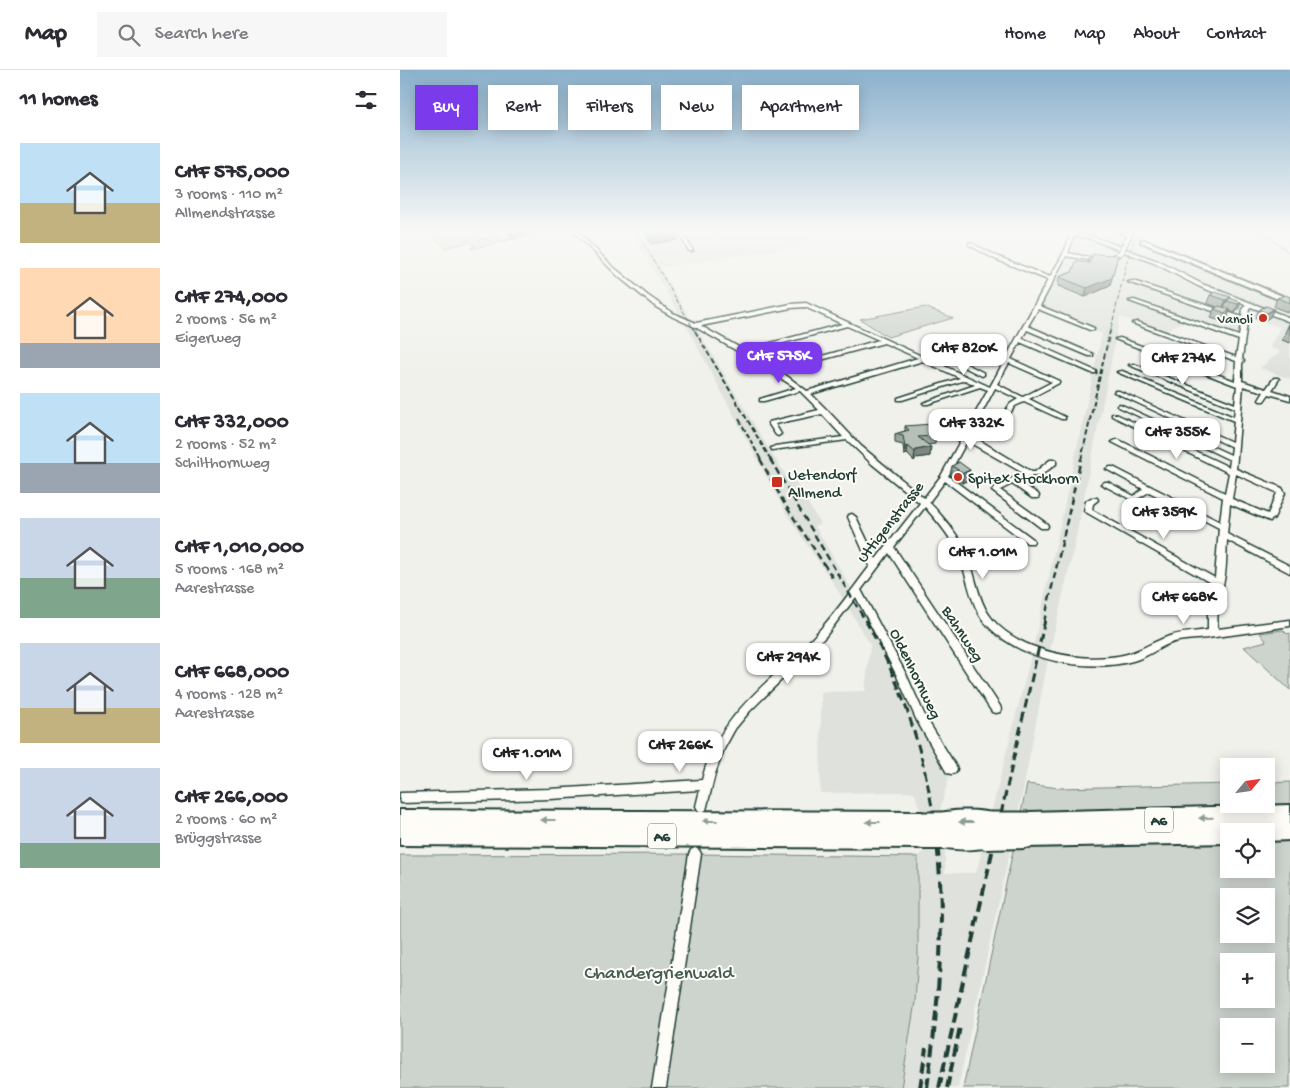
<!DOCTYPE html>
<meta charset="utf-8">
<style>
:root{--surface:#fff;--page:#f7f7f7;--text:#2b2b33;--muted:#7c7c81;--line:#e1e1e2;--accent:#7c3aed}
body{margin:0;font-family:"Gochi Hand",sans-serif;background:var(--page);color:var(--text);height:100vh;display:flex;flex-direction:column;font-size:19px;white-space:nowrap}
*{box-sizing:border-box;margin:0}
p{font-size:16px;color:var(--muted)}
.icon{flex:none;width:28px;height:28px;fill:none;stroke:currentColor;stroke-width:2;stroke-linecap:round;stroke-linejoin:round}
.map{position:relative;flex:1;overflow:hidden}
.side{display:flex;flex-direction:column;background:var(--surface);width:400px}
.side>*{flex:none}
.hud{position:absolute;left:15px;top:15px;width:475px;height:45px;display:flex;gap:10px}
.needle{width:32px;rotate:61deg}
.controls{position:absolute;left:820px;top:688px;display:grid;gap:10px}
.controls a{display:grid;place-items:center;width:55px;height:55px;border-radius:0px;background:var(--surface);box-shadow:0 2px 12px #0003;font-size:25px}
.price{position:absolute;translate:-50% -42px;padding:0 11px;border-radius:10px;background:#fff;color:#222;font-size:16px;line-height:32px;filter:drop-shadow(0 1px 2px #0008)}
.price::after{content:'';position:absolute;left:50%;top:30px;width:15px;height:11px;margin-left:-8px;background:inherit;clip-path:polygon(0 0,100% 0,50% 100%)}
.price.active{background:var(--accent);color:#fff}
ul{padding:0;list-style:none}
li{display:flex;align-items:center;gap:15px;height:125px;padding:0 20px}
li span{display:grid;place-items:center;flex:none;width:140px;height:100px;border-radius:0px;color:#555}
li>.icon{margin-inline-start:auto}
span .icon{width:60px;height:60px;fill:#fffc;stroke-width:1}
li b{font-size:21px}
h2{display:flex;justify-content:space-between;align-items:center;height:60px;padding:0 20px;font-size:21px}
.chip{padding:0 18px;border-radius:0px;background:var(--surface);box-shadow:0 2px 12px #0003;font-size:18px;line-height:45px}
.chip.active{background:var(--accent);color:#fff}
header{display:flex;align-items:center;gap:30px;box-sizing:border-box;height:70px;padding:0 25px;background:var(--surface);border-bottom:1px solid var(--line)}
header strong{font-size:24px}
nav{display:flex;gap:28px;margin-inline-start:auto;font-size:18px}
.search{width:350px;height:45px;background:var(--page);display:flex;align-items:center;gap:12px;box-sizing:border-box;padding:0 18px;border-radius:0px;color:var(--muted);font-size:19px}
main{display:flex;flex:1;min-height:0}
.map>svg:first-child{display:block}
.built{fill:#dfe2dc}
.green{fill:#cdd3cd;stroke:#768880;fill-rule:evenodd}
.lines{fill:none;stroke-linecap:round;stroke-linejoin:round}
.stream{stroke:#6c8077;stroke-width:1}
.secondary-tunnel{stroke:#c6cdc6;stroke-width:8;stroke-dasharray:8 4;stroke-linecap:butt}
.minor-casing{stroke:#1f3d34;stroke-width:3}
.secondary-casing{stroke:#1f3d34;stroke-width:4}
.motorway-casing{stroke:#1f3d34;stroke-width:4}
.minor{fill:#fdfcf7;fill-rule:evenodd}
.secondary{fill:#fdfcf7;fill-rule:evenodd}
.motorway{fill:#fdfcf7;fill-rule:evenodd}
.rail-far4{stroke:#1f3d34;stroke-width:1;stroke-dasharray:4.5 2;stroke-linecap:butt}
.rail-far3{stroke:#1f3d34;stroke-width:2;stroke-dasharray:5.5 2.5;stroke-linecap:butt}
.rail-far2{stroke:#1f3d34;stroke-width:2.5;stroke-dasharray:7 4;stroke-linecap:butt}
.rail-far1{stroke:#1f3d34;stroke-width:3;stroke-dasharray:9 4.5;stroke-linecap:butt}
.rail{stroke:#1f3d34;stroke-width:4;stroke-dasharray:11 5.5;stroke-linecap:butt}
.minor-bridge-casing{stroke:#1f3d34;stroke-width:7;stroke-linecap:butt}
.motorway-bridge-far1-casing{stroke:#1f3d34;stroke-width:23;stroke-linecap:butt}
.motorway-bridge-casing{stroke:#1f3d34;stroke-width:28;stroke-linecap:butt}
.minor-bridge{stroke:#fdfcf7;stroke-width:5}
.motorway-bridge-far1{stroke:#fdfcf7;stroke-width:19}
.motorway-bridge{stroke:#fdfcf7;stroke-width:24}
.wall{fill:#9da49e;stroke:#1f3d34}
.shaded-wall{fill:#7f8681;stroke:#1f3d34}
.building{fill:#b6bfb8;stroke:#1f3d34}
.oneway{fill:#8e9c96}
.poi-dot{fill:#c8321e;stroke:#fdfcf7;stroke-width:2}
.labels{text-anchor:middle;stroke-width:4;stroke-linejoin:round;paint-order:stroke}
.far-poi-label{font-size:14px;fill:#1f3d34;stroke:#fdfcf7;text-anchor:end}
.shield{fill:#fdfcf7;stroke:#62766e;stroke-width:1}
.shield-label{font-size:15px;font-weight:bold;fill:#1f3d34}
.poi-label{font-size:16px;fill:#1f3d34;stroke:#fdfcf7;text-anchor:start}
.street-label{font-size:16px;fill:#1f3d34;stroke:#fdfcf7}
.near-park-label{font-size:19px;fill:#425b53;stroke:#fdfcf7}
</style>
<header>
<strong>Map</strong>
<div class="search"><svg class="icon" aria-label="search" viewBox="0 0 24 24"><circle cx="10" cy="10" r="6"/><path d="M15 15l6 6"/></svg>Search here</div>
<nav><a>Home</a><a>Map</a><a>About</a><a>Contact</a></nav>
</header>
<main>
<section class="side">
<h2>11 homes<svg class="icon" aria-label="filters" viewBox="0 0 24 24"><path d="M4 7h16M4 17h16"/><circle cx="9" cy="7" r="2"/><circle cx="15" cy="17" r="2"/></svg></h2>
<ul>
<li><span style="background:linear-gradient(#bfe0f5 60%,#c2b280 0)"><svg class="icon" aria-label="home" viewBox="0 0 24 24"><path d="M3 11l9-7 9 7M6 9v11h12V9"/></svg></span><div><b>CHF 575,000</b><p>3 rooms · 110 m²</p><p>Allmendstrasse</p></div></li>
<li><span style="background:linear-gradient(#ffd9b3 75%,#9aa5b1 0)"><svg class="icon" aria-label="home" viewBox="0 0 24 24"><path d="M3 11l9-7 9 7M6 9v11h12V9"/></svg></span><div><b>CHF 274,000</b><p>2 rooms · 56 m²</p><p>Eigerweg</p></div></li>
<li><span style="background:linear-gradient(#bfe0f5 70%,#9aa5b1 0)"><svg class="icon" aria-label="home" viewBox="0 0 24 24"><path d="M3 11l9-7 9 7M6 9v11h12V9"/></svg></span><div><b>CHF 332,000</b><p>2 rooms · 52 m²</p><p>Schilthornweg</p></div></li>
<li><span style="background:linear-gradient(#c9d6e8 60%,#7fa58c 0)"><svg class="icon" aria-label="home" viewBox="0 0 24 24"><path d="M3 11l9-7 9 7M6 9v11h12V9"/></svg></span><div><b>CHF 1,010,000</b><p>5 rooms · 168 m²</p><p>Aarestrasse</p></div></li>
<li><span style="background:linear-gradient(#c9d6e8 65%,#c2b280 0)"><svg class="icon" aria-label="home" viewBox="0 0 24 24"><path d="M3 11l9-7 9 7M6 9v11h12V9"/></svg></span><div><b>CHF 668,000</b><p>4 rooms · 128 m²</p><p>Aarestrasse</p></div></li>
<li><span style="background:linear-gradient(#c9d6e8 75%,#7fa58c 0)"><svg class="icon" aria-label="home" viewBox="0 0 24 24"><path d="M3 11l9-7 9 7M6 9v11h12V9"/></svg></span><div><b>CHF 266,000</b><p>2 rooms · 60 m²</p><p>Brüggstrasse</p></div></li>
</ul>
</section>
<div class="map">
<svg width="890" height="1018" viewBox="0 0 890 1018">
<rect width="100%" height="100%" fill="#f0f1eb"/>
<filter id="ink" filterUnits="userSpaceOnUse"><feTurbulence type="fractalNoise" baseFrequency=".02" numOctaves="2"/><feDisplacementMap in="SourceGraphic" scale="10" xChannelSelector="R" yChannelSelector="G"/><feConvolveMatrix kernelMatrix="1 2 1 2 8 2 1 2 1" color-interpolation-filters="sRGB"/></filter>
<g filter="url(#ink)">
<path class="built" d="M 231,162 L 402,162 L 414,174 L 260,198 L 369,379 L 390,412 L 395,411 L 415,445 L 421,454 L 415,456 L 451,518 L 457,520 L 551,699 L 540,740 L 545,780 L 545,803 L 576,803 L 636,565 L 702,264 L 636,236 L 670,174 L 671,162 L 717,162 L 729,167 L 723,178 L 728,180 L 736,162 L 746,162 L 741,171 L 890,232 L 890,309 L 860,298 L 880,282 L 870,277 L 880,257 L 846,246 L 842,269 L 787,249 L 763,263 L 720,247 L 674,477 L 649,585 L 623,721 L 558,1018 L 501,1018 L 515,932 L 518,887 L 518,787 L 525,780 L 520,740 L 514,722 L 420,723 L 421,622 L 465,621 L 470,575 L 437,519 L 387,445 L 287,257 Z"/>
<path class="green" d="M 54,162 L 100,162 L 103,165 L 79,170 L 95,167 L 99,171 L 145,162 L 70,179 L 74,176 L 70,172 L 45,178 L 33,167 Z
M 525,237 L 553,248 L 488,267 L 460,249 Z
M 883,560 L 887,564 L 890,563 L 890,620 L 844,577 L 866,571 L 860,563 Z
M 890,712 L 890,1018 L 563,1018 L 627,714 L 659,718 L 829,714 L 829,734 L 866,734 L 866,713 ZM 829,761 L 866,761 L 866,799 L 829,799 ZM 829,826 L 866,826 L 866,864 L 829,864 ZM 829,891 L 866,891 L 866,929 L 829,929 ZM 829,956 L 866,956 L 866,994 L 829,994 Z
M 295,784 L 518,787 L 518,887 L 515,932 L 501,1018 L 0,1018 L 0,785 Z"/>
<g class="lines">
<path class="stream" d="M 862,162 L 890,183"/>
<path class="secondary-tunnel" d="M 727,164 L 743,171"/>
<defs>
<path id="minor" d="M 174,162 L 178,162 L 211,195 L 247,225 L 273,243 L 296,253 L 391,234 L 406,233 L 539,294 L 580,279 L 603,288 L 603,290 L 601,291 L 580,283 L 559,290 L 584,303 L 584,305 L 582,306 L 554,292 L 544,296 L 590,317 L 648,210 L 595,189 L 569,175 L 569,173 L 571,173 L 599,187 L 650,207 C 656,196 671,174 669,162 L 691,166 L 721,177 L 729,162 L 733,162 L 725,179 L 758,191 L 802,214 L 890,248 L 890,252 L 851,237 L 849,238 L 842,289 L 844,291 L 842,293 L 842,311 L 866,319 L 874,308 L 878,308 L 879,309 L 872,320 L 890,326 L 890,330 L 869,324 L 864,331 L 860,331 L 859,330 L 864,322 L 843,316 L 836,399 L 882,418 L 885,423 L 874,448 L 870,451 L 830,434 L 827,464 L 890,496 L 890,503 L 827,470 C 826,484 827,501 823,515 C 819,530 816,543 818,559 L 890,550 L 890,556 C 865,560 840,564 815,567 C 803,569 790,569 778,571 C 762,574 749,587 733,591 C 688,603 621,591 588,556 C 570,537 569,510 559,486 C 552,468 538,452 525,437 L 494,477 L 600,636 L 601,639 L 600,642 L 596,643 L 592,642 L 489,483 L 461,520 L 506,604 L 525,646 L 555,695 L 557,699 L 555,703 L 551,704 L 547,703 L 517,651 L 496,604 L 456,527 L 425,567 L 350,641 L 335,659 L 324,679 L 315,704 L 306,740 L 302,741 L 298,740 L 296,736 L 300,720 L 150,729 L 0,733 L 0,723 L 150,719 L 302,710 C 318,642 375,610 418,562 C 437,541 453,518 470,496 L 448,447 L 449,445 L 452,444 L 456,447 L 476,489 L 520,433 L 472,394 L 447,370 L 372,380 L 371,378 L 375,376 L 443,367 L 422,344 L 375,354 L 381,364 L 378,366 L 376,365 L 368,353 L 369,352 L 419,340 L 400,321 L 364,331 L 360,331 L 360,329 L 396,318 L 344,285 L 297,258 L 273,247 L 256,237 L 219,207 ZM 674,166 L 688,168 L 720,180 C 706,194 685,186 668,183 ZM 724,182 L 754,193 L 798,216 L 846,235 L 843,238 L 842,247 L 733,211 L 728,212 L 842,251 L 839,266 L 734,230 L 729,231 L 839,270 L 836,287 L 737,252 L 732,253 L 836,291 L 835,311 L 720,268 L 715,269 L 837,316 L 835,334 L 734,294 L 729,295 L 835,338 L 834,347 L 722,301 L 717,302 L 834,351 L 832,372 L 719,321 L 715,321 L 714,322 L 832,377 L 831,385 L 722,335 L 720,334 L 717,336 L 830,390 L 829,397 L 716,344 L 712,344 L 712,346 L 829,403 L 825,423 L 719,370 L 716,370 L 712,372 L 823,428 L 820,452 L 713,397 L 710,397 L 706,399 L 743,419 L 734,426 L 708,412 L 705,412 L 701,414 L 734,431 L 749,422 L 819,458 L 815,508 L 692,440 L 693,434 L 698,430 L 697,428 L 691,428 L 686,431 L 684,441 L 814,515 L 808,539 L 808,560 C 795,562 780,562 767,567 C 750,573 736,584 718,586 C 676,593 606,579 585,538 C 577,522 575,504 568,487 C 560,466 544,448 529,432 L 545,411 L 627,473 L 633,473 L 634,471 L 633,469 L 548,406 L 567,371 L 623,403 L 595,416 L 592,421 L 641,458 L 647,458 L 648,456 L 647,454 L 600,420 L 612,414 L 632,428 L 638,428 L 639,426 L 638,424 L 618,411 L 629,406 L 640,406 L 656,394 L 656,390 L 650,390 L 635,402 L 632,402 L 579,370 L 569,367 L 595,318 L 618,329 L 610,334 L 601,348 L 602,349 L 606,349 L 615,336 L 624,332 L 661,349 L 665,349 L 665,347 L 629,329 L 659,313 L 659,311 L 611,289 L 620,272 L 692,303 L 696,303 L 696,301 L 622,268 L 627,260 L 689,286 L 693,286 L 693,284 L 628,256 L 638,239 L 690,260 L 694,260 L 694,258 L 640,236 L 666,186 C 685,189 708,197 724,182 ZM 405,237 L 442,254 L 344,280 L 301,256 L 391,238 ZM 447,256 L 479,270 L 376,299 L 349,282 ZM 484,273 L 518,288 L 407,321 L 380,301 ZM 523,291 L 560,308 L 498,328 L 498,330 L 502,330 L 565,310 L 575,315 L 523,333 L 524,334 L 528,334 L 580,317 L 588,320 L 541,406 L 524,428 L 461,376 L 427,340 L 411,324 ZM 609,293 L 652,312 L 623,327 L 597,314 ZM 836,404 L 876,422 L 877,423 L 868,444 L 832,429 Z
M 278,162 L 282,162 L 293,181 L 289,181 Z
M 295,778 L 299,780 L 301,784 L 266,1018 L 252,1018 L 289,784 L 291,780 Z"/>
<path id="secondary" d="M 720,162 L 728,162 L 730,164 L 727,166 Z
M 741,170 L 745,170 L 890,229 L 890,234 L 741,172 Z"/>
<path id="motorway" d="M 890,735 L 890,770 L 866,771 L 866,761 L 843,761 L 845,756 L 838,757 L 840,761 L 829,761 L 829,773 L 625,777 L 617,773 L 614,766 L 617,759 L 620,757 L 618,752 L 621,745 L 629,742 Z
M 0,740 L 522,742 L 530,745 L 532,750 L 534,745 C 548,739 584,739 598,745 L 601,752 L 598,759 L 594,761 L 597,767 L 594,775 C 579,781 551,781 536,775 L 534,768 L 531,775 L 523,778 L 0,775 ZM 532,754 L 536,760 L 534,766 L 530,759 Z"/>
</defs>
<use href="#minor" class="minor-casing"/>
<use href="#secondary" class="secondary-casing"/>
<use href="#motorway" class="motorway-casing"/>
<use href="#minor" class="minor"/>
<use href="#secondary" class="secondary"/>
<use href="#motorway" class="motorway"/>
<path class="rail-far4" d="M 237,162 L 296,263
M 710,263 L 729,183 L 738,162"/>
<path class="rail-far3" d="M 295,261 L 371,390
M 339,349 L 361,390
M 681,390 L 710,261"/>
<path class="rail-far2" d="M 360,389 L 384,433 L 433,508
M 370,389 L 466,552
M 644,552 L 681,389"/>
<path class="rail-far1" d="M 465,550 C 503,614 525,685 535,757
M 598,757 L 645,550"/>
<path class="rail" d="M 520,1018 L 526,978
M 527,1018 C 539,931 547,844 535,756
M 539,1018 L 598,756
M 547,1018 L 560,957"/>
<defs>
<path id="minor-bridge" d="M 722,181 L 723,178"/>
<path id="motorway-bridge-far1" d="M 522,752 L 542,752
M 590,752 L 629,752"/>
<path id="motorway-bridge" d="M 523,767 L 544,767
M 586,767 L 625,766"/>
</defs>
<use href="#minor-bridge" class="minor-bridge-casing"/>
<use href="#motorway-bridge-far1" class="motorway-bridge-far1-casing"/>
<use href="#motorway-bridge" class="motorway-bridge-casing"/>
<use href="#minor-bridge" class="minor-bridge"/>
<use href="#motorway-bridge-far1" class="motorway-bridge-far1"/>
<use href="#motorway-bridge" class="motorway-bridge"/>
</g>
<path class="wall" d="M 106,162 L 135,162 L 112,167 Z
M 244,162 L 276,162 L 277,170 L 251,174 Z
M 688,189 L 710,216 L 685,227 L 658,216 L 659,207 L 672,202 L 687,193 Z
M 810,225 L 830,229 L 841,232 L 838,240 L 835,243 L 830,241 L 827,248 L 821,251 L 811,248 L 814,239 L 817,237 L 807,233 Z
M 890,227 L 890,243 L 874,237 L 877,228 Z
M 866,236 L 870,247 L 863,251 L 855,248 L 859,240 Z
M 890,251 L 890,273 L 882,270 Z
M 505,356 L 531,361 L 536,366 L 535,374 L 527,375 L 530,386 L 516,388 L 514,391 L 507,384 L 504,385 L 503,375 L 495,373 L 495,364 L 505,361 Z
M 559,392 L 568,410 L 562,413 L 550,405 L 552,396 Z"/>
<path class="shaded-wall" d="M 110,162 L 135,162 L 112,167 Z
M 276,162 L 277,170 L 251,174 L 249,166 Z
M 718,185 L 710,216 L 685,227 L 687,218 Z
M 831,227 L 829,231 L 827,231 L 824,237 L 822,239 L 826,230 Z
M 841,232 L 838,240 L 835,243 L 838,234 Z
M 830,239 L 827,248 L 821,251 L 825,243 Z
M 874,239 L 870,247 L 863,251 L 867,243 Z
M 508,376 L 507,384 L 504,385 L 505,377 Z
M 531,377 L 530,386 L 516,388 L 514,391 L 515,382 L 516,380 Z
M 570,400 L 568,410 L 562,413 L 563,403 Z"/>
<path class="building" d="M 247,162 L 276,162 L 249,166 Z
M 693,184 L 718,185 L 712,208 L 687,218 L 659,207 L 672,202 L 676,191 L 690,193 L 688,189 L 691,189 Z
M 815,222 L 831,227 L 826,230 L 810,225 Z
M 886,225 L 890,227 L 890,233 L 877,228 Z
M 830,228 L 841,232 L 838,234 L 827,231 Z
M 819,236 L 830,239 L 825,243 L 814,239 Z
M 866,236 L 874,239 L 867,243 L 859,240 Z
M 890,252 L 890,259 L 888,259 Z
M 532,354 L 529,360 L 536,366 L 518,367 L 531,377 L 516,380 L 515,382 L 508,376 L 505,377 L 503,366 L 495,364 L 509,360 L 505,356 Z
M 559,392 L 570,400 L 563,403 L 552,396 Z"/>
<defs><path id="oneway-solid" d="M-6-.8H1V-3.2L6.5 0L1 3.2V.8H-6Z" transform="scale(1.25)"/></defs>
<g class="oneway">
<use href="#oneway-solid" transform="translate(806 748) rotate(178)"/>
<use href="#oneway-solid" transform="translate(148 750) rotate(-180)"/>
<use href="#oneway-solid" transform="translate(310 751) rotate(-180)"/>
<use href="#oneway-solid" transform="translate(473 752) rotate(-180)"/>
<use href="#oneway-solid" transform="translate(566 752) rotate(-180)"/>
</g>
</g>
<linearGradient id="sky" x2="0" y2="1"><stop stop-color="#8bb1cd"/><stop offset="0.53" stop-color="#f8f9f6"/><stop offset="1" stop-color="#f8f9f6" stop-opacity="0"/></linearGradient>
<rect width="890" height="304" fill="url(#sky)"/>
<g class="poi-dot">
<circle cx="863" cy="248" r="5"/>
<circle cx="558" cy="407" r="5"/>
<rect x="371" y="406" width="12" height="12" rx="2.5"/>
</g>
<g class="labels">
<g class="far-poi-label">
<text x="853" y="253">Vanoli</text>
</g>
<g class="shield">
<rect x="745" y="737.5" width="28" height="25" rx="4"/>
<rect x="248" y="753.5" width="28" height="25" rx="4"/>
</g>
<g class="shield-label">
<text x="759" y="755">A6</text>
<text x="262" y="771">A6</text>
</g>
<g class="poi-label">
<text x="388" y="409">Uetendorf<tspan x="388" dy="18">Allmend</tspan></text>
<text x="568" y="413">Spitex Stockhorn</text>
</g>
<g class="street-label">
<text transform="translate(489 451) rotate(-52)" y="6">Uttigenstrasse</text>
<text transform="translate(564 563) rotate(57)" y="6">Bahnweg</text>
<text transform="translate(517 603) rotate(64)" y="6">Oldenhornweg</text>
</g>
<g class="near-park-label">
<text x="259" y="908">Chandergrienwald</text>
</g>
</g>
</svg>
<div class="controls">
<a><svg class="needle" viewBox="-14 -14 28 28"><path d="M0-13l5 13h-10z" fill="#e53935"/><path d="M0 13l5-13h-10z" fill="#7c7c81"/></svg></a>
<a><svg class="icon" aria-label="locate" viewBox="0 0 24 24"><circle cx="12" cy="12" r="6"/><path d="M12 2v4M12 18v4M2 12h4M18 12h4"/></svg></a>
<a><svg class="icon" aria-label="layers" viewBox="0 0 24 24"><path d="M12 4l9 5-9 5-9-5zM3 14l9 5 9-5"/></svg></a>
<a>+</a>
<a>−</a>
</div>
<b class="price" style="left:564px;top:306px">CHF 820K</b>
<b class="price active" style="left:379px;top:314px">CHF 575K</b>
<b class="price" style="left:783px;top:316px">CHF 274K</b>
<b class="price" style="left:571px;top:381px">CHF 332K</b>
<b class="price" style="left:777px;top:390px">CHF 355K</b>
<b class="price" style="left:764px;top:470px">CHF 359K</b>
<b class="price" style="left:583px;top:510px">CHF 1.01M</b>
<b class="price" style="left:784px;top:555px">CHF 668K</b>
<b class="price" style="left:388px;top:615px">CHF 294K</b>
<b class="price" style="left:280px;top:703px">CHF 266K</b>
<b class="price" style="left:127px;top:711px">CHF 1.01M</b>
<div class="hud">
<a class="chip active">Buy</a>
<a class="chip">Rent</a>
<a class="chip">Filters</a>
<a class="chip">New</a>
<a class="chip">Apartment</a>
</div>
</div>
</main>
